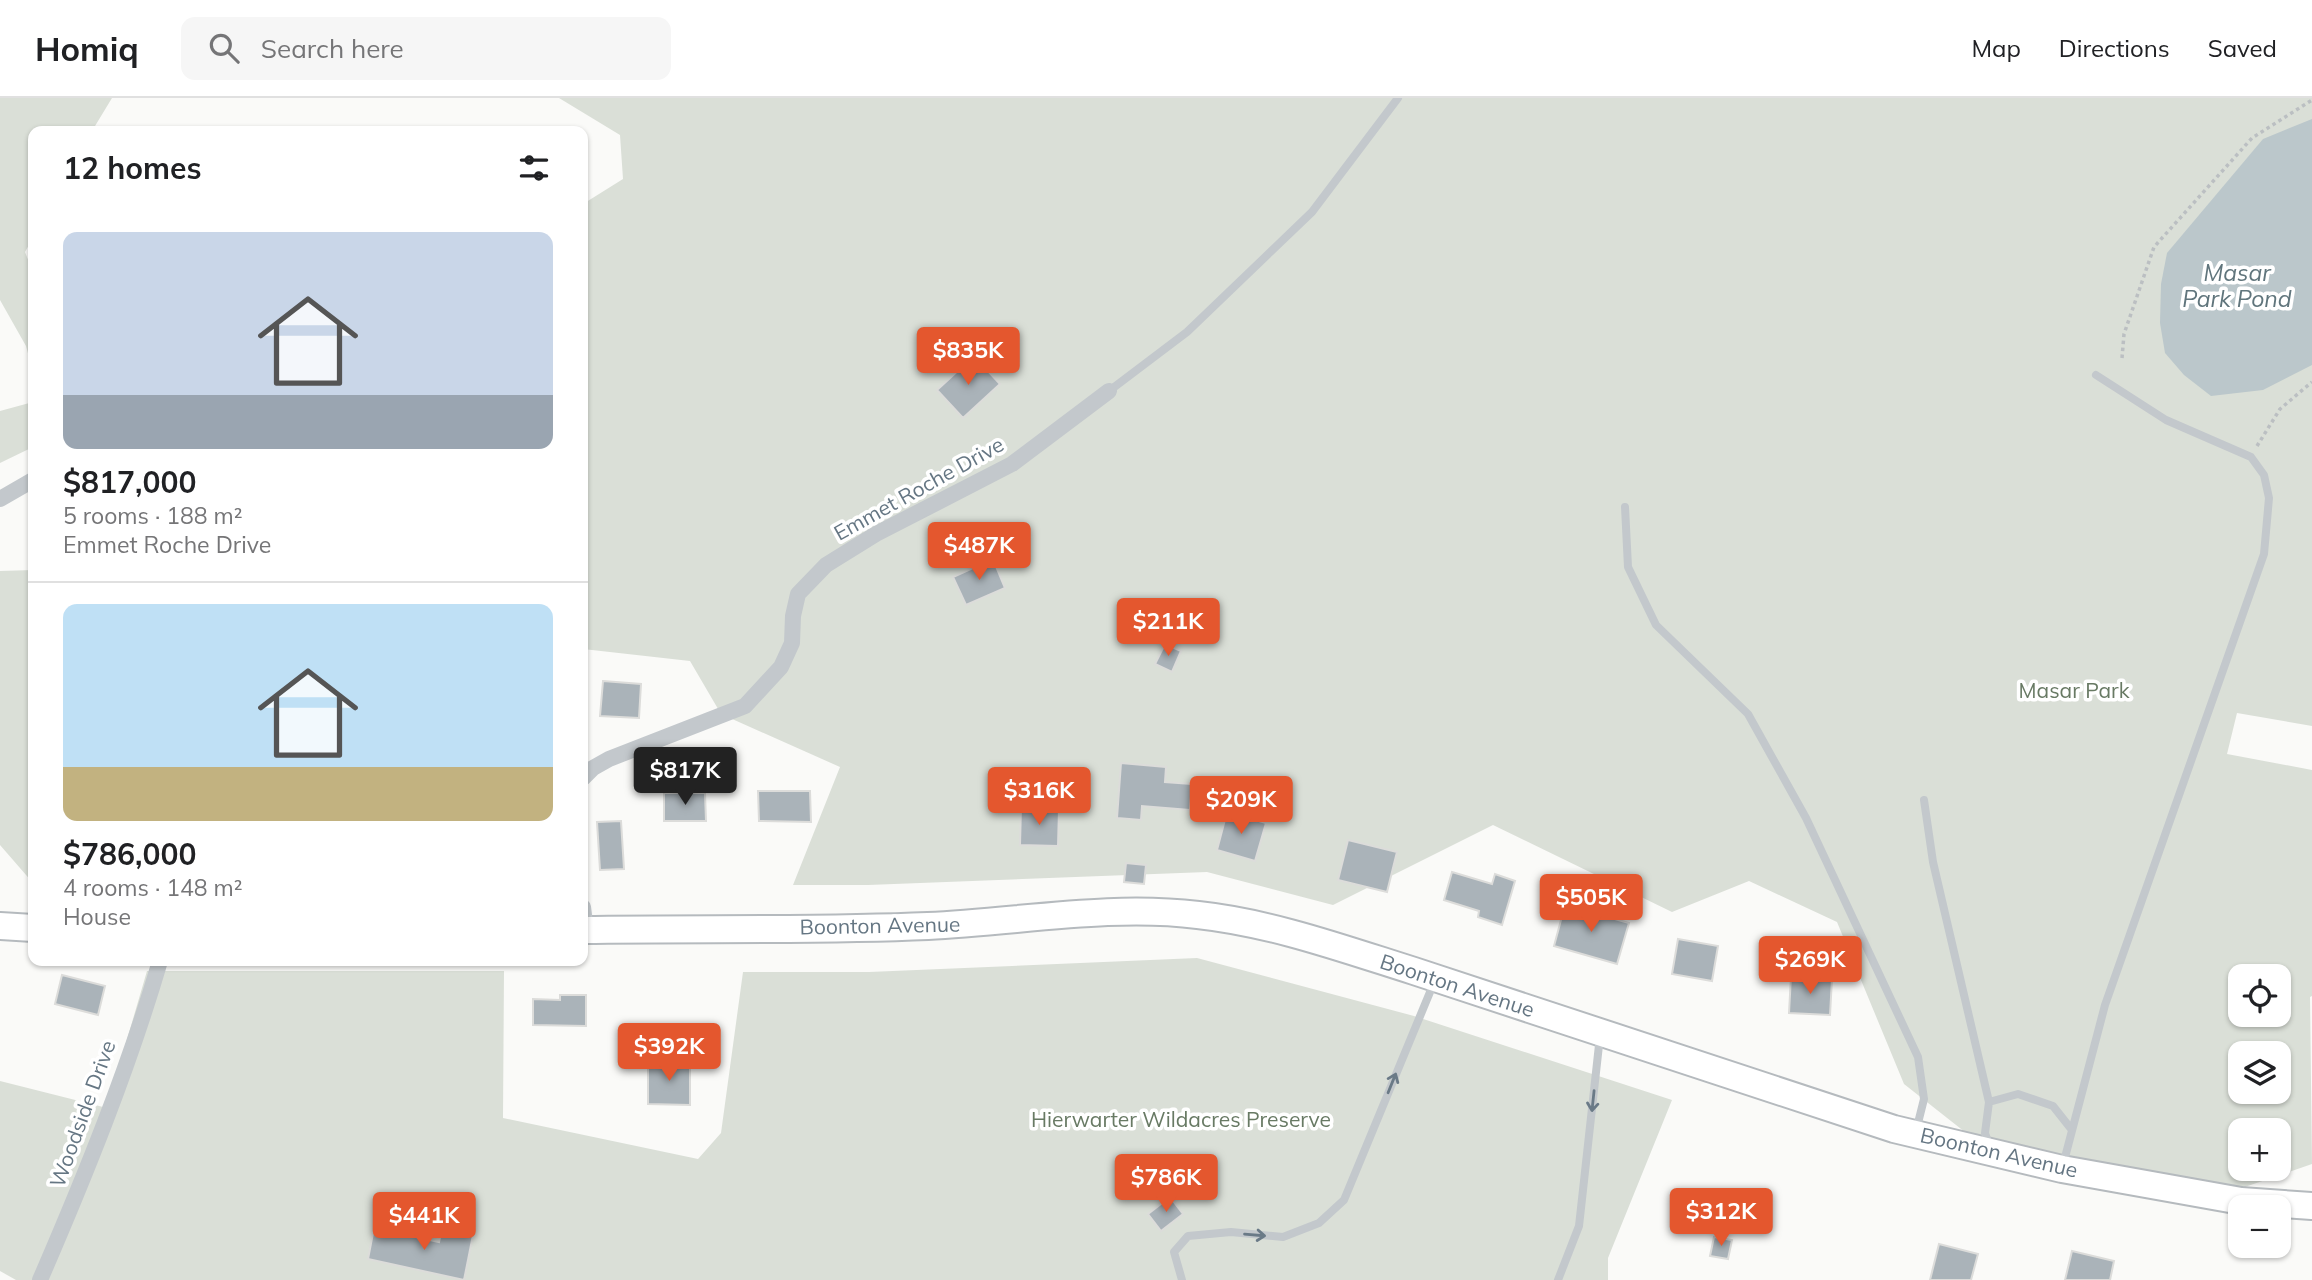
<!DOCTYPE html>
<meta charset="utf-8">
<style>
:root{--surface:#fff;--page:#f6f6f6;--text:#202124;--muted:#757577;--line:#e0e0e0;--accent:#e4572e}
body{margin:0;font-family:Mulish,sans-serif;background:var(--page);color:var(--text);height:100vh;display:flex;flex-direction:column;font-size:26px;white-space:nowrap}
*{box-sizing:border-box;margin:0}
p{font-size:23px;color:var(--muted)}
.icon{flex:none;width:38px;height:38px;fill:none;stroke:currentColor;stroke-width:2;stroke-linecap:round;stroke-linejoin:round}
.map{position:relative;flex:1;overflow:hidden}
.details{position:absolute;left:28px;top:28px;width:560px;height:840px;display:flex;flex-direction:column;background:var(--surface);border-radius:14px;box-shadow:0 2px 5px #0004}
.details>*{flex:none}
.tools{position:absolute;left:2228px;top:866px;display:grid;gap:14px}
.tools a{display:grid;place-items:center;width:63px;height:63px;border-radius:14px;background:var(--surface);box-shadow:0 2px 5px #0004;font-size:35px}
.price{position:absolute;translate:-50% -60px;padding:0 16px;border-radius:7px;background:var(--accent);color:#fff;font-size:23px;line-height:46px;filter:drop-shadow(0 2px 4px #0008)}
.price::after{content:'';position:absolute;left:50%;top:42px;width:21px;height:16px;margin-left:-10px;background:inherit;clip-path:polygon(0 0,100% 0,50% 100%)}
.price.selected{background:#222;color:#fff}
ul{padding:0;list-style:none}
li{display:grid;align-content:center;gap:14px;height:371px;padding:0 35px}
li+li{border-top:2px solid var(--line)}
li span{display:grid;place-items:center;height:217px;border-radius:14px;color:#555}
li>.icon{margin-inline-start:auto}
span .icon{width:126px;height:126px;fill:#fffc;stroke-width:1}
li b{font-size:30px}
h2{display:flex;justify-content:space-between;align-items:center;height:84px;padding:0 35px;font-size:30px}
header{display:flex;align-items:center;gap:42px;box-sizing:border-box;height:98px;padding:0 35px;background:var(--surface);border-bottom:2px solid var(--line)}
header strong{font-size:33px}
nav{display:flex;gap:38px;margin-inline-start:auto;font-size:24px}
.search{width:490px;height:63px;background:var(--page);display:flex;align-items:center;gap:18px;box-sizing:border-box;padding:0 24px;border-radius:14px;color:var(--muted);font-size:26px}
.map>svg:first-child{display:block}
.green{fill:#dadfd7;fill-rule:evenodd}
.water{fill:#bbc7cb}
.building{fill:#aab3b9;stroke:#dcdcda;stroke-width:2}
.lines{fill:none;stroke-linecap:round;stroke-linejoin:round}
.primary-casing{stroke:#b5babe;stroke-width:30}
.path{stroke:#bbbfc2;stroke-width:3.5;stroke-dasharray:3.5 3.5;stroke-linecap:butt}
.lane{stroke:#c3c8cc;stroke-width:8}
.street{stroke:#c3c8cc;stroke-width:16}
.primary{stroke:#fff;stroke-width:26}
.oneway{stroke:#6a7a87}
.labels{text-anchor:middle;stroke-width:7;stroke-linejoin:round;paint-order:stroke}
.street-label{font-size:21px;fill:#657683;stroke:#fff}
.park-label{font-size:21px;fill:#687a64;stroke:#fff}
.water-label{font-size:23px;font-style:italic;fill:#60757c;stroke:#fff}
</style>
<header>
<strong>Homiq</strong>
<div class="search"><svg class="icon" aria-label="search" viewBox="0 0 24 24"><circle cx="10" cy="10" r="6"/><path d="M15 15l6 6"/></svg>Search here</div>
<nav><a>Map</a><a>Directions</a><a>Saved</a></nav>
</header>
<div class="map">
<svg width="2312" height="1182" viewBox="0 0 2312 1182">
<rect width="100%" height="100%" fill="#fafaf8"/>
<path class="green" d="M 0,0 L 112,0 L 92,33 L 33,33 L 33,140 L 25,154 L 33,174 L 33,274 L 26,248 L 0,202 Z
M 559,0 L 2312,0 L 2312,628 L 2237,615 L 2227,656 L 2312,672 L 2312,898 L 2310,899 L 2312,1066 L 2239,1091 L 1970,1038 L 1904,986 L 1837,824 L 1749,783 L 1672,814 L 1493,727 L 1333,807 L 1207,774 L 868,787 L 793,787 L 840,669 L 721,616 L 690,563 L 583,551 L 583,106 L 623,81 L 620,37 ZM 2240,878 L 2278,878 L 2278,917 L 2240,917 ZM 2240,956 L 2278,956 L 2278,994 L 2240,994 ZM 2240,1032 L 2278,1032 L 2278,1071 L 2240,1071 Z
M 33,304 L 33,349 L 0,365 L 0,313 Z
M 33,472 L 33,785 L 0,747 L 0,473 Z
M 1197,860 L 1414,918 L 1672,1002 L 1608,1160 L 1608,1182 L 16,1182 L 0,1173 L 0,983 L 107,1010 L 147,873 L 504,873 L 503,1020 L 698,1061 L 721,1035 L 743,874 L 869,874 Z"/>
<path class="water" d="M 2312,21 L 2312,267 L 2263,292 L 2211,298 L 2184,277 L 2165,255 L 2160,225 L 2161,186 L 2167,155 L 2263,41 Z"/>
<path class="building" d="M 974,258 L 1000,286 L 963,320 L 937,292 Z
M 993,461 L 1005,490 L 966,507 L 953,479 Z
M 1165,546 L 1181,553 L 1172,574 L 1155,566 Z
M 603,583 L 641,586 L 639,620 L 600,618 Z
M 1121,665 L 1166,669 L 1165,684 L 1192,686 L 1190,712 L 1142,708 L 1141,722 L 1117,720 Z
M 758,693 L 810,693 L 811,724 L 759,723 Z
M 664,695 L 705,695 L 706,723 L 664,723 Z
M 1021,709 L 1059,711 L 1058,748 L 1020,747 Z
M 1227,714 L 1266,725 L 1255,763 L 1217,752 Z
M 621,723 L 624,771 L 600,772 L 597,724 Z
M 1348,742 L 1397,754 L 1387,794 L 1338,782 Z
M 1126,765 L 1146,767 L 1144,786 L 1124,784 Z
M 1452,774 L 1492,786 L 1495,776 L 1515,783 L 1502,827 L 1478,819 L 1479,813 L 1444,802 Z
M 1565,807 L 1629,825 L 1617,866 L 1554,848 Z
M 1678,841 L 1718,848 L 1712,883 L 1672,876 Z
M 62,877 L 105,888 L 98,917 L 55,906 Z
M 1791,878 L 1832,881 L 1830,917 L 1789,915 Z
M 560,897 L 586,897 L 586,928 L 533,927 L 533,901 L 560,902 Z
M 648,963 L 690,963 L 690,1007 L 648,1006 Z
M 1170,1099 L 1183,1116 L 1161,1133 L 1148,1116 Z
M 374,1130 L 439,1144 L 442,1131 L 473,1137 L 464,1182 L 368,1161 Z
M 1714,1139 L 1732,1142 L 1728,1161 L 1710,1158 Z
M 1939,1146 L 1978,1156 L 1971,1182 L 1930,1182 Z
M 2072,1153 L 2114,1163 L 2110,1182 L 2065,1182 Z"/>
<g class="lines">
<defs>
<path id="primary" d="M 0,828 L 33,830
M 583,832 C 698,830 813,833 928,828 C 1018,824 1109,806 1198,817 C 1272,825 1344,851 1414,873 L 1894,1031 L 2062,1071 L 2241,1103 L 2312,1108"/>
</defs>
<use href="#primary" class="primary-casing"/>
<path class="path" d="M 2122,260 L 2124,236 L 2154,149 L 2252,40 L 2312,2
M 2257,348 L 2280,311 L 2312,284"/>
<path class="lane" d="M 1109,293 L 1187,234 L 1312,114 L 1398,0
M 1625,409 L 1628,469 L 1656,527 L 1748,616 L 1806,720 L 1918,959 L 1924,1001 L 1916,1033
M 1924,702 L 1933,764 L 1989,1004
M 1990,1050 L 1985,1035 L 1989,1004 L 2018,996 L 2053,1008 L 2072,1032
M 2063,1067 L 2105,907 L 2264,456 L 2269,400 L 2264,377 L 2251,359 L 2166,322 L 2096,277
M 1182,1182 L 1174,1154 L 1188,1138 L 1231,1134 L 1283,1139 L 1319,1125 L 1344,1102 L 1435,882
M 1558,1182 L 1579,1128 L 1600,938"/>
<path class="street" d="M 0,401 L 33,382
M 583,680 L 593,670 L 609,661 L 745,608 L 781,569 L 792,545 L 793,518 L 798,496 L 826,467 L 876,436 L 1012,366 L 1109,293
M 583,809 L 586,832
M 40,1182 C 85,1078 128,972 160,863"/>
<use href="#primary" class="primary"/>
</g>
<defs><path id="oneway-shaft" d="M-6 0H5M1.5-3L5.5 0L1.5 3" fill="none" stroke-width="1.6" stroke-linecap="round" stroke-linejoin="round" transform="scale(1.75)"/></defs>
<g class="oneway">
<use href="#oneway-shaft" transform="translate(1392 985) rotate(-68)"/>
<use href="#oneway-shaft" transform="translate(1593 1003) rotate(96)"/>
<use href="#oneway-shaft" transform="translate(1255 1137) rotate(5)"/>
</g>
<g class="labels">
<g class="street-label">
<text transform="translate(919 391) rotate(-29)" y="7">Emmet Roche Drive</text>
<text transform="translate(880 828) rotate(-1)" y="7">Boonton Avenue</text>
<text transform="translate(1457 888) rotate(18)" y="7">Boonton Avenue</text>
<text transform="translate(83 1016) rotate(-70)" y="7">Woodside Drive</text>
<text transform="translate(1999 1055) rotate(13)" y="7">Boonton Avenue</text>
</g>
<g class="park-label">
<text x="2074" y="600">Masar Park</text>
<text x="1181" y="1029">Hierwarter Wildacres Preserve</text>
</g>
<g class="water-label">
<text x="2237" y="183">Masar<tspan x="2237" dy="26">Park Pond</tspan></text>
</g>
</g>
</svg>
<div class="tools">
<a><svg class="icon" aria-label="locate" viewBox="0 0 24 24"><circle cx="12" cy="12" r="6"/><path d="M12 2v4M12 18v4M2 12h4M18 12h4"/></svg></a>
<a><svg class="icon" aria-label="layers" viewBox="0 0 24 24"><path d="M12 4l9 5-9 5-9-5zM3 14l9 5 9-5"/></svg></a>
<a>+</a>
<a>−</a>
</div>
<b class="price" style="left:968px;top:289px">$835K</b>
<b class="price" style="left:979px;top:484px">$487K</b>
<b class="price" style="left:1168px;top:560px">$211K</b>
<b class="price selected" style="left:685px;top:709px">$817K</b>
<b class="price" style="left:1039px;top:729px">$316K</b>
<b class="price" style="left:1241px;top:738px">$209K</b>
<b class="price" style="left:1591px;top:836px">$505K</b>
<b class="price" style="left:1810px;top:898px">$269K</b>
<b class="price" style="left:669px;top:985px">$392K</b>
<b class="price" style="left:1166px;top:1116px">$786K</b>
<b class="price" style="left:1721px;top:1150px">$312K</b>
<b class="price" style="left:424px;top:1154px">$441K</b>
<section class="details">
<h2>12 homes<svg class="icon" aria-label="filters" viewBox="0 0 24 24"><path d="M4 7h16M4 17h16"/><circle cx="9" cy="7" r="2"/><circle cx="15" cy="17" r="2"/></svg></h2>
<ul>
<li><span style="background:linear-gradient(#c9d6e8 75%,#9aa5b1 0)"><svg class="icon" aria-label="home" viewBox="0 0 24 24"><path d="M3 11l9-7 9 7M6 9v11h12V9"/></svg></span><div><b>$817,000</b><p>5 rooms · 188 m²</p><p>Emmet Roche Drive</p></div></li>
<li><span style="background:linear-gradient(#bfe0f5 75%,#c2b280 0)"><svg class="icon" aria-label="home" viewBox="0 0 24 24"><path d="M3 11l9-7 9 7M6 9v11h12V9"/></svg></span><div><b>$786,000</b><p>4 rooms · 148 m²</p><p>House</p></div></li>
</ul>
</section>
</div>
